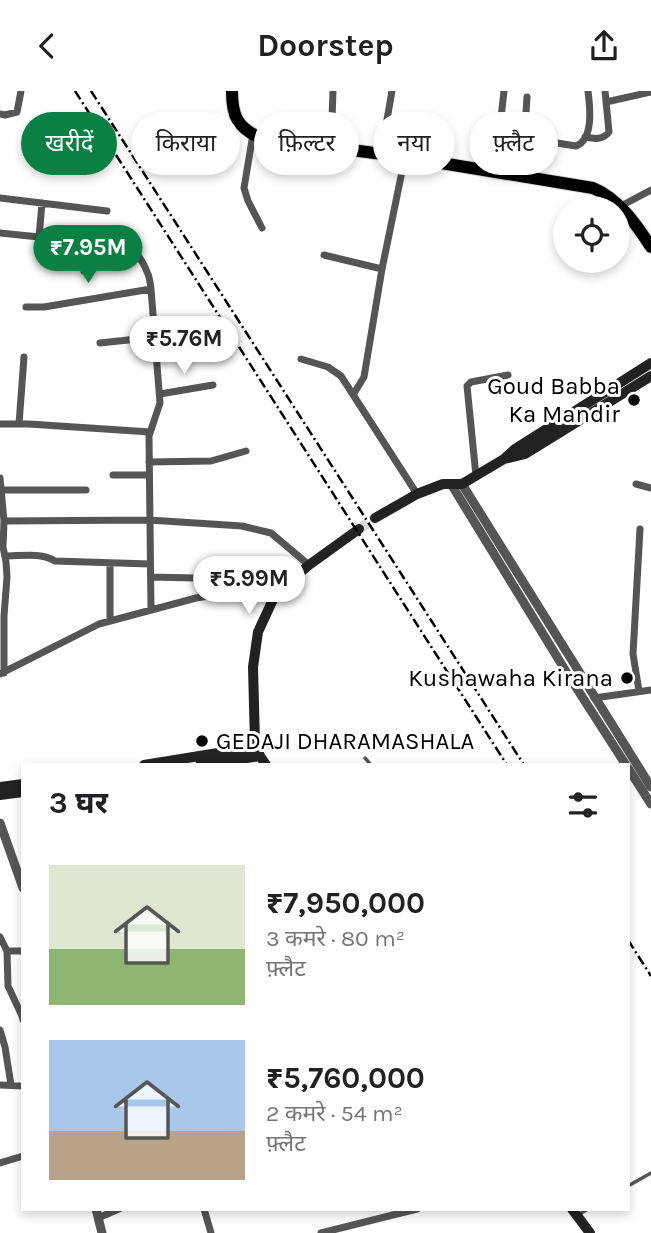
<!DOCTYPE html>
<html lang="hi">
<meta charset="utf-8">
<style>
:root{--surface:#fff;--page:#f6f6f6;--text:#202124;--muted:#757577;--accent:#0b8043}
body{margin:0;font-family:Karla,"Noto Sans Devanagari",sans-serif;background:var(--page);color:var(--text);height:100vh;display:flex;flex-direction:column;font-size:26px;white-space:nowrap}
*{box-sizing:border-box;margin:0}
p{font-size:23px;color:var(--muted)}
.icon{flex:none;width:38px;height:38px;fill:none;stroke:currentColor;stroke-width:2;stroke-linecap:round;stroke-linejoin:round}
.map{position:relative;flex:1;overflow:hidden}
.details{position:absolute;left:21px;top:672px;width:609px;height:448px;display:flex;flex-direction:column;background:var(--surface);border-radius:0px;box-shadow:0 4px 10px #0003}
.details>*{flex:none}
.hud{position:absolute;left:21px;top:21px;width:609px;height:63px;display:flex;gap:14px}
.controls{position:absolute;left:553px;top:105px;display:grid;gap:14px}
.controls a{display:grid;place-items:center;width:77px;height:77px;border-radius:50%;background:var(--surface);box-shadow:0 4px 10px #0003;font-size:35px}
.price{position:absolute;translate:-50% -60px;padding:0 16px;border-radius:24px;background:#fff;color:#222;font-size:23px;line-height:46px;filter:drop-shadow(0 2px 4px #0008)}
.price::after{content:'';position:absolute;left:50%;top:42px;width:21px;height:16px;margin-left:-10px;background:inherit;clip-path:polygon(0 0,100% 0,50% 100%)}
.price.on{background:var(--accent);color:#fff}
ul{padding:0;list-style:none}
li{display:flex;align-items:center;gap:21px;height:175px;padding:0 28px}
li span{display:grid;place-items:center;flex:none;width:196px;height:140px;border-radius:0px;color:#555}
li>.icon{margin-inline-start:auto}
span .icon{width:84px;height:84px;fill:#fffc;stroke-width:1}
li b{font-size:30px}
h2{display:flex;justify-content:space-between;align-items:center;height:84px;padding:0 28px;font-size:30px}
.chip{padding:0 24px;border-radius:32px;background:var(--surface);box-shadow:0 4px 10px #0003;font-size:24px;line-height:63px}
.chip.on{background:var(--accent);color:#fff}
header{display:flex;justify-content:space-between;align-items:center;height:91px;padding:0 28px;background:var(--surface);font-size:32px;font-weight:700}
.map>svg:first-child{display:block}
.lines{fill:none;stroke-linecap:round;stroke-linejoin:round}
.secondary-tunnel{stroke:#d9d9d9;stroke-width:10;stroke-dasharray:10 5;stroke-linecap:butt}
.trunk-casing{stroke:#dbdbdb;stroke-width:14}
.service{stroke:#555;stroke-width:3.5}
.minor{stroke:#555;stroke-width:7}
.tertiary{stroke:#555;stroke-width:9}
.secondary{stroke:#222;stroke-width:10}
.trunk{stroke:#000;stroke-width:12}
.rail{stroke:#000;stroke-width:2.5;stroke-dasharray:10 3.5 2 3.5;stroke-linecap:butt}
.poi-dot{fill:#000;stroke:#fff;stroke-width:2.5}
.labels{text-anchor:middle;stroke-width:6;stroke-linejoin:round;paint-order:stroke}
.poi-label{font-size:24px;fill:#000;stroke:#fff;text-anchor:end}
</style>
<header><svg class="icon" aria-label="back" viewBox="0 0 24 24"><path d="M15 5l-7 7 7 7"/></svg>Doorstep<svg class="icon" aria-label="share" viewBox="0 0 24 24"><path d="M12 15V3M7 8l5-5 5 5M5 13v7h14v-7"/></svg></header>
<div class="map">
<svg width="651" height="1142" viewBox="0 0 651 1142">
<rect width="100%" height="100%" fill="#fff"/>
<g class="lines">
<path class="secondary-tunnel" d="M 359,438 L 375,427"/>
<defs>
<path id="trunk" d="M 232,0 C 232,25 237,36 260,47 L 405,66 L 593,97 C 619,108 636,133 651,156"/>
</defs>
<use href="#trunk" class="trunk-casing"/>
<path class="service" d="M 365,667 L 371,674
M 628,1095 L 651,1082
M 578,1124 L 588,1118"/>
<path class="minor" d="M 606,11 L 651,1
M 0,23 L 5,24 L 17,21 L 21,0
M 501,27 L 504,0
M 253,43 L 244,97 L 248,110 L 262,137
M 585,46 C 595,48 603,49 609,41 L 605,0
M 525,47 L 576,55 C 594,48 590,16 588,0
M 331,56 L 333,0
M 381,63 L 392,0
M 522,84 L 527,6
M 0,107 L 107,120
M 621,115 L 651,99
M 0,142 L 39,146 L 115,142 C 126,146 143,169 147,181 C 150,186 150,192 151,198 L 160,312 L 149,345 L 151,519
M 82,145 L 84,180
M 39,146 L 42,112
M 324,164 L 382,178
M 26,216 L 44,216 L 151,198
M 100,252 L 156,246
M 301,268 L 328,276 L 341,285 L 417,403
M 160,303 L 213,294
M 353,304 L 364,286 L 382,178 L 405,66
M 0,333 L 29,333 L 150,341
M 19,333 L 24,266
M 149,371 L 211,370 L 246,360
M 113,384 L 149,384
M 476,385 L 467,295 L 471,291 L 508,284
M 0,387 L 4,430 L 3,456 L 6,471 L 7,486 L 4,525 L 4,582
M 636,393 L 651,397
M 1,399 L 86,399
M 4,430 L 149,429 L 242,435 L 271,442 L 309,474
M 5,465 C 21,465 41,461 55,470 L 150,473
M 110,472 L 110,530
M 151,486 L 238,488
M 0,583 L 99,533 L 196,507 L 227,502 L 276,502
M 639,600 L 633,563 L 640,438
M 594,607 L 651,599
M 0,846 L 7,860 L 23,860
M 7,860 L 8,895 L 22,925 L 23,929
M 0,939 L 5,956 L 11,994
M 0,994 L 23,995
M 0,1072 L 23,1065
M 204,1118 L 211,1142
M 98,1127 L 119,1118
M 321,1142 L 417,1118"/>
<path class="tertiary" d="M 451,393 L 570,587 L 626,674
M 462,393 L 651,696
M 628,677 L 651,713
M 0,732 L 23,797
M 96,1118 L 102,1142"/>
<path class="secondary" d="M 504,368 L 525,363 L 651,285
M 375,427 L 417,403 L 443,393 L 462,393 L 504,368 L 515,358 L 651,272
M 144,674 L 255,656
M 200,674 L 260,665
M 266,674 L 260,665 L 255,652 L 253,576 L 258,541 L 276,502 L 309,474 L 359,438
M 0,696 L 23,693
M 0,704 L 23,701
M 572,1118 L 590,1142"/>
<use href="#trunk" class="trunk"/>
<path class="rail" d="M 75,0 L 507,674
M 91,0 L 524,674
M 628,849 L 651,885"/>
</g>
<g class="poi-dot">
<circle cx="634" cy="309" r="7"/>
<circle cx="627" cy="587" r="7"/>
<circle cx="202" cy="650" r="7"/>
</g>
<g class="labels">
<g class="poi-label">
<text x="620" y="303">Goud Babba<tspan x="620" dy="28">Ka Mandir</tspan></text>
<text x="613" y="595">Kushawaha Kirana</text>
<text x="216" y="658" text-anchor="start">GEDAJI DHARAMASHALA</text>
</g>
</g>
</svg>
<div class="controls">
<a><svg class="icon" aria-label="locate" viewBox="0 0 24 24"><circle cx="12" cy="12" r="6"/><path d="M12 2v4M12 18v4M2 12h4M18 12h4"/></svg></a>
</div>
<b class="price on" style="left:88px;top:194px">₹7.95M</b>
<b class="price" style="left:184px;top:285px">₹5.76M</b>
<b class="price" style="left:249px;top:525px">₹5.99M</b>
<div class="hud">
<a class="chip on">खरीदें</a>
<a class="chip">किराया</a>
<a class="chip">फ़िल्टर</a>
<a class="chip">नया</a>
<a class="chip">फ़्लैट</a>
</div>
<section class="details">
<h2>3 घर<svg class="icon" aria-label="filters" viewBox="0 0 24 24"><path d="M4 7h16M4 17h16"/><circle cx="9" cy="7" r="2"/><circle cx="15" cy="17" r="2"/></svg></h2>
<ul>
<li><span style="background:linear-gradient(#dfe7d0 60%,#8fb573 0)"><svg class="icon" aria-label="home" viewBox="0 0 24 24"><path d="M3 11l9-7 9 7M6 9v11h12V9"/></svg></span><div><b>₹7,950,000</b><p>3 कमरे · 80 m²</p><p>फ़्लैट</p></div></li>
<li><span style="background:linear-gradient(#a9c7e8 65%,#b9a48a 0)"><svg class="icon" aria-label="home" viewBox="0 0 24 24"><path d="M3 11l9-7 9 7M6 9v11h12V9"/></svg></span><div><b>₹5,760,000</b><p>2 कमरे · 54 m²</p><p>फ़्लैट</p></div></li>
</ul>
</section>
</div>
